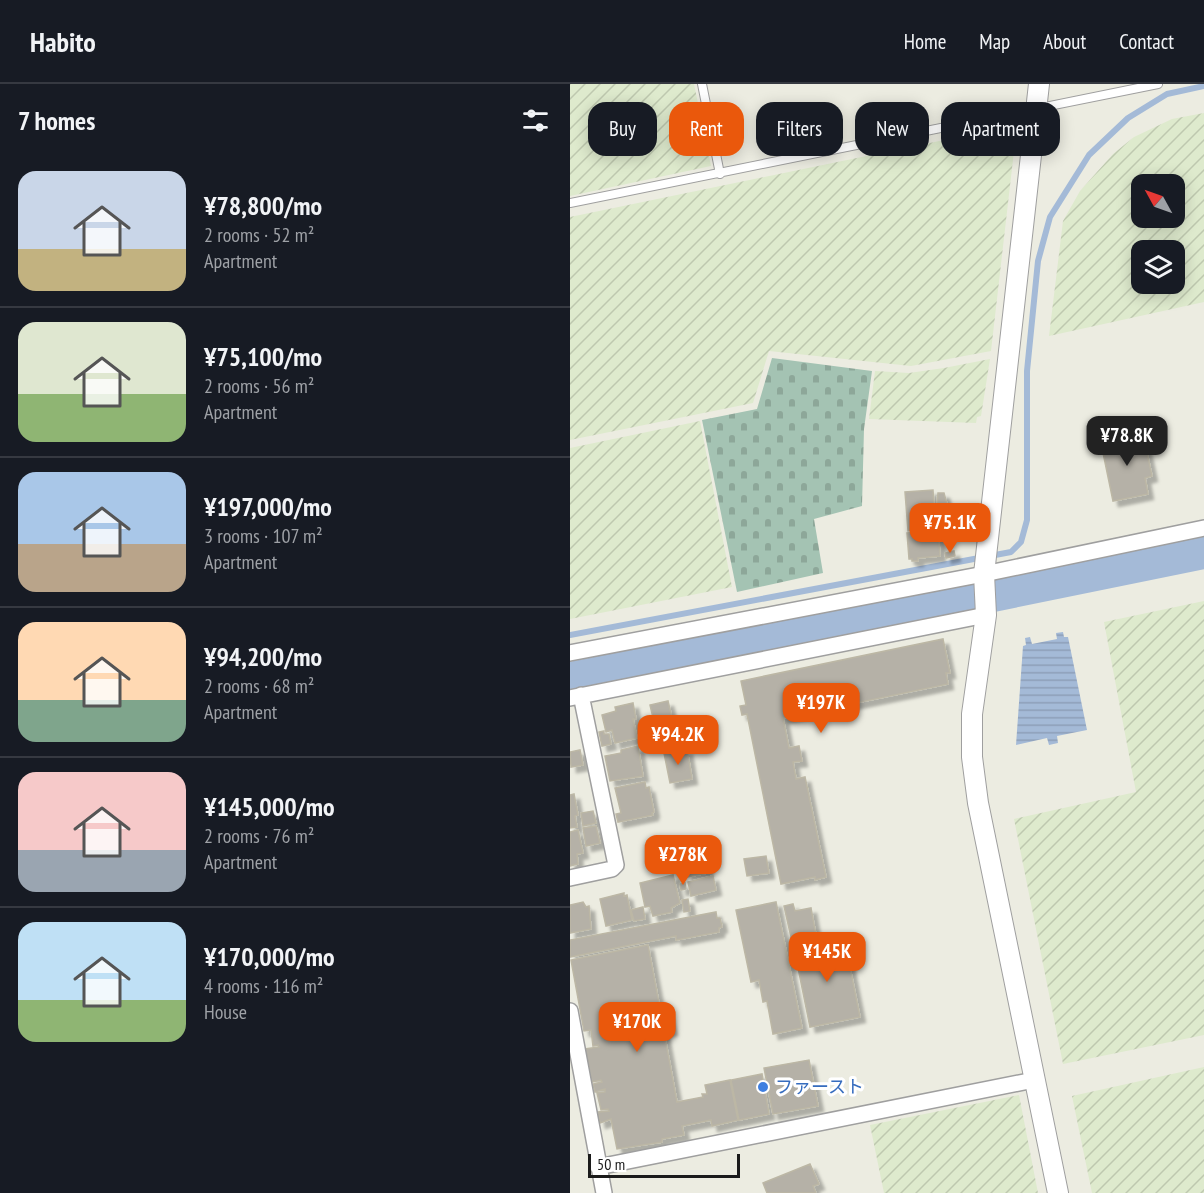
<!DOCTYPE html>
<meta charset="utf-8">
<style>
:root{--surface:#171b24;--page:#242831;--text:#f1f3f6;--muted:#9ea1a6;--line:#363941;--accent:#ea580c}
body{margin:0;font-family:"PT Sans Narrow","Noto Sans JP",sans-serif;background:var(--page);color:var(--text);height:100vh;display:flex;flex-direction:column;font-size:22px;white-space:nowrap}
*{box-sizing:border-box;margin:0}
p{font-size:20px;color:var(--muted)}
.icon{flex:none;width:33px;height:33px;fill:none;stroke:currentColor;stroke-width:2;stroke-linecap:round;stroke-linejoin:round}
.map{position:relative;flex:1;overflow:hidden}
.sheet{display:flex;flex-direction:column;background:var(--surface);width:570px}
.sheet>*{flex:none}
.hud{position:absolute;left:18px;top:18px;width:525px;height:54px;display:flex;gap:12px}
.needle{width:39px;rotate:310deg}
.controls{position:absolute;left:561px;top:90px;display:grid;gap:12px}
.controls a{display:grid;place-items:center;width:54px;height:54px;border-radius:12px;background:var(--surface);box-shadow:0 3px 15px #0003;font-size:30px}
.scale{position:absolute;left:18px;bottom:15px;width:152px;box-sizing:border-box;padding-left:6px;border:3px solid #1b1b1b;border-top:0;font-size:16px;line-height:21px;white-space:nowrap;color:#1b1b1b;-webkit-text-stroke:4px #fff;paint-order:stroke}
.price{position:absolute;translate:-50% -51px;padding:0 14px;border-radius:12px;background:var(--accent);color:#fff;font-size:20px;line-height:39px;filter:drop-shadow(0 2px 3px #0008)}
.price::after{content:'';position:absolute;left:50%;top:36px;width:18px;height:14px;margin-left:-9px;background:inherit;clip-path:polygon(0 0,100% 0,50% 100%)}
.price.current{background:#222;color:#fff}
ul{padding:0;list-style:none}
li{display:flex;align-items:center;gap:18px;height:150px;padding:0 18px}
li+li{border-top:2px solid var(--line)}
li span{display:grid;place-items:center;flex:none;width:168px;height:120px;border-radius:18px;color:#555}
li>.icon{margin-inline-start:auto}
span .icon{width:72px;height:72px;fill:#fffc;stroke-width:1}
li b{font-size:26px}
h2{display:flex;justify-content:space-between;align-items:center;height:72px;padding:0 18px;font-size:26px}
.chip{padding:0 21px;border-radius:18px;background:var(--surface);box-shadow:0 3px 15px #0003;font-size:21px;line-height:54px}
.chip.current{background:var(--accent);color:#fff}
header{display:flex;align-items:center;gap:36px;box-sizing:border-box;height:84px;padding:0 30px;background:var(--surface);border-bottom:2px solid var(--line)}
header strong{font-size:28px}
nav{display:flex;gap:33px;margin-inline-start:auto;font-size:21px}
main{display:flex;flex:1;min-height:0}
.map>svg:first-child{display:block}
.farmland{fill:url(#farmland-furrows);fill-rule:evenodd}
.cemetery{fill:url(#cemetery-stones)}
.water{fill:url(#water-rules)}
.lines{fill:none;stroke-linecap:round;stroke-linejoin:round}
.stream{stroke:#a4bad7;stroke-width:6}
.river{stroke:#a4bad7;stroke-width:36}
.building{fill:#b5b1a7;stroke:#bcb7a5;stroke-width:1.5;filter:url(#shadow)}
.service-casing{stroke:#9f9f9f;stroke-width:10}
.minor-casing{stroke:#9f9f9f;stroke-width:18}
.tertiary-casing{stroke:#9f9f9f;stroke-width:22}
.service{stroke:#fff;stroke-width:8}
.minor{stroke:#fff;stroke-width:15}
.tertiary{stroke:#fff;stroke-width:20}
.shop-dot{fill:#3f7fe0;stroke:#fff;stroke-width:2}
.labels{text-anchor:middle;stroke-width:6;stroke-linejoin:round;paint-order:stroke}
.shop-label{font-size:18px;fill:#366cbe;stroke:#fff;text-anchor:start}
</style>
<header>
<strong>Habito</strong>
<nav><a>Home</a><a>Map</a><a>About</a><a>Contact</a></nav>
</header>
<main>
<section class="sheet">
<h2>7 homes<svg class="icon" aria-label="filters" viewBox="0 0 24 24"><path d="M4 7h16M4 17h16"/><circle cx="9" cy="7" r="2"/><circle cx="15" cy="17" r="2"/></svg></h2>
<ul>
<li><span style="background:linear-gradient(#c9d6e8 65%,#c2b280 0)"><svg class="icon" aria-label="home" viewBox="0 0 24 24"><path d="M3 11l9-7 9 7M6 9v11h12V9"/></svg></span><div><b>¥78,800/mo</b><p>2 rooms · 52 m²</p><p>Apartment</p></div></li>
<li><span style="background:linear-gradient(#dfe7d0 60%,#8fb573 0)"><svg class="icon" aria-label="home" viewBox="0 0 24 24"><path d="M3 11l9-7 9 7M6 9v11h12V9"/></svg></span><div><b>¥75,100/mo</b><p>2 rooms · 56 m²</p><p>Apartment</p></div></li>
<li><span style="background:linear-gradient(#a9c7e8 60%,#b9a48a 0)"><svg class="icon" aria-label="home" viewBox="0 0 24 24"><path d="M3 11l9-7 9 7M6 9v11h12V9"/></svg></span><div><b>¥197,000/mo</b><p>3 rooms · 107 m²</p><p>Apartment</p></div></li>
<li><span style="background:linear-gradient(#ffd9b3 65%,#7fa58c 0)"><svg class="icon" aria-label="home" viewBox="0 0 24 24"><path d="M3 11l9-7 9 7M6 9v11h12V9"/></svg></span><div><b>¥94,200/mo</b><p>2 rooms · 68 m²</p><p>Apartment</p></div></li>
<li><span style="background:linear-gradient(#f6c9c9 65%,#9aa5b1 0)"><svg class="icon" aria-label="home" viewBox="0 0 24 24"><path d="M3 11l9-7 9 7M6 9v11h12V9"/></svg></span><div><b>¥145,000/mo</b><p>2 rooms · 76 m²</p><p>Apartment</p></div></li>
<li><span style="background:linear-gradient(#bfe0f5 65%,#8fb573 0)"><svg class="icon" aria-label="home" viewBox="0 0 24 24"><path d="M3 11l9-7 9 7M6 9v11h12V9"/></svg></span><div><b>¥170,000/mo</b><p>4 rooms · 116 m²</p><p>House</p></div></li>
</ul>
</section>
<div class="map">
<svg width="634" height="1109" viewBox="0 0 634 1109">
<defs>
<pattern id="farmland-furrows" width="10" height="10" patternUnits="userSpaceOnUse" patternTransform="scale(1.5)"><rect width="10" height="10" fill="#deeacd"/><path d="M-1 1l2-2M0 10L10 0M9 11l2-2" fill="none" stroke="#bec8af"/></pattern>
<pattern id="cemetery-stones" width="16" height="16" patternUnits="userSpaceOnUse" patternTransform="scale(1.5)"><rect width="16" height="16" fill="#a4c3b3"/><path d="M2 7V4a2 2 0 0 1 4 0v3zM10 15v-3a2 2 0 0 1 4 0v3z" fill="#8da799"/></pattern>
<pattern id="water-rules" width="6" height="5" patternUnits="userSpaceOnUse" patternTransform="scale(1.5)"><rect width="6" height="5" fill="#a4bad7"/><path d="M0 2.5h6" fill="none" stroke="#8d9fb8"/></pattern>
<filter id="shadow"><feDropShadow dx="5.5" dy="5.5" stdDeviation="1.5" flood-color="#0004"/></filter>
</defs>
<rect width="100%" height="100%" fill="#ecece1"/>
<path class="farmland" d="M 0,0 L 124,0 L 141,82 L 0,112 Z
M 634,29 L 634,218 L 479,252 L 493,137 L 510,107 L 543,70 L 564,53 L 602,35 ZM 572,100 L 604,100 L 604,134 L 572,134 ZM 572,166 L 604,166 L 604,200 L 572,200 Z
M 447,41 L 421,267 L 341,282 L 199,267 L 183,319 L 0,356 L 0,133 Z
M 420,275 L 411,332 L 407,333 L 406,339 L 299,335 L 305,287 L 339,289 L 374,284 Z
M 130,337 L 162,503 L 0,535 L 0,364 Z
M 634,517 L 634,951 L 493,980 L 444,735 L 566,708 L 534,538 Z
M 634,983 L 634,1109 L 522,1109 L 502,1012 Z
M 449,1011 L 468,1109 L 314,1109 L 300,1041 Z"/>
<path class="cemetery" d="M 202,274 L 302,287 L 294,345 L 292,422 L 244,435 L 253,489 L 167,508 L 132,336 L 187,325 Z"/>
<path class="water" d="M 493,548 L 494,553 L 498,553 L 517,646 L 487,652 L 488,659 L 479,661 L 477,654 L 446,661 L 453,562 L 456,561 L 455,554 L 460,553 L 462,560 L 487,555 L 486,549 Z"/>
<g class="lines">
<path class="stream" d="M 0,551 L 441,468 L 451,458 L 457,436 L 457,287 L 468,177 L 480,133 L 519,71 L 558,34 L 597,10 L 634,2"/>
<path class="river" d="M 0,596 L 634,467"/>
</g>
<path class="building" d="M 573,350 L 582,392 L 575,394 L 578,410 L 543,417 L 531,359 Z
M 363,406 L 364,423 L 362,423 L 363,430 L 371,430 L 372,442 L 338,447 L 335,408 Z
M 368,409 L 374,409 L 377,420 L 367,420 Z
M 368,446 L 370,472 L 348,474 L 348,477 L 342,477 L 342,475 L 339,475 L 337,449 Z
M 384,467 L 385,472 L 376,474 L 375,469 Z
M 373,555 L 380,589 L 376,589 L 378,600 L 213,634 L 219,664 L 229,662 L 232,677 L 223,678 L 226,695 L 235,693 L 256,793 L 245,796 L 245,793 L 211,800 L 177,630 L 172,631 L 170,622 L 176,621 L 171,597 Z
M 98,617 L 106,651 L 88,655 L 80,621 Z
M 63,619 L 66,635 L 63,635 L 67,654 L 45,659 L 42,646 L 36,648 L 32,631 L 46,627 L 45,623 Z
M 34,647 L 34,650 L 39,650 L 41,660 L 32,662 L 29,648 Z
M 68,662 L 73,692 L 40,697 L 35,672 L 51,669 L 51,666 Z
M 117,665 L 122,695 L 100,699 L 94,669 Z
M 10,666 L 13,681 L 1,683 L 0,668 Z
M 75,698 L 76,704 L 79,703 L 84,728 L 82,729 L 83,731 L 48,738 L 46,730 L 51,729 L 45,704 Z
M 4,710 L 8,731 L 5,732 L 7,743 L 0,744 L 0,711 Z
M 23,727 L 26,739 L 13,742 L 11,729 Z
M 26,742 L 30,759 L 16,762 L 13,744 Z
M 8,746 L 13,769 L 7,770 L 8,780 L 0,782 L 0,748 Z
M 196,772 L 199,789 L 177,792 L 174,775 Z
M 135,773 L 138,789 L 117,793 L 114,777 Z
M 103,791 L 110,819 L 101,824 L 102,828 L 83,832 L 80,822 L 75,823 L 70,799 Z
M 143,792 L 146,806 L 121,812 L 118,798 Z
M 115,799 L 116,805 L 111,806 L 110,800 Z
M 54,809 L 54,812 L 57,811 L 62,836 L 36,842 L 30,815 Z
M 118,815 L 120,827 L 114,828 L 112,816 Z
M 13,818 L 16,823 L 19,822 L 21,845 L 0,849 L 0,821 Z
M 206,818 L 232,944 L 203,950 L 197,917 L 193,918 L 189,896 L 181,898 L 166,826 Z
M 223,820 L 225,827 L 241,824 L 247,857 L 223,862 L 214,822 Z
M 73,823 L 75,835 L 64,837 L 61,826 Z
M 146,828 L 147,834 L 150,834 L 152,843 L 149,844 L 149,848 L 106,856 L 106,852 L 0,873 L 0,856 Z
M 274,854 L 290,933 L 240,943 L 224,864 Z
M 78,861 L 91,930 L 98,929 L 102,946 L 94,948 L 107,1018 L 133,1013 L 132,1010 L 137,1010 L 135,1001 L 160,996 L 168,1036 L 142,1042 L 141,1036 L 112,1042 L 114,1051 L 92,1055 L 92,1058 L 47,1065 L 41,1035 L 30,1039 L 28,1028 L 39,1027 L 38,1025 L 31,1026 L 27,1009 L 35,1008 L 35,1005 L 25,1008 L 23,1000 L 32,998 L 31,996 L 22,998 L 15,965 L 29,963 L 28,961 L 23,962 L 21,946 L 14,947 L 1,876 Z
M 239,976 L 248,1022 L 203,1030 L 194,984 Z
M 192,990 L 199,1030 L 169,1036 L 161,996 Z
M 240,1080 L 249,1100 L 243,1102 L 246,1109 L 197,1109 L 193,1099 Z"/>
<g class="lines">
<defs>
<path id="service" d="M 132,0 L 150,90
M 0,119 L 588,0"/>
<path id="minor" d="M 0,569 L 414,490 L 634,444
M 0,614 L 416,531
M 0,794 L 42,785 L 46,781 L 11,611
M 0,927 L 34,1109
M 28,1083 L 464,996"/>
<path id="tertiary" d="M 469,0 L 414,490 L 416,531 L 402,630 L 402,673 L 408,719 L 488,1109"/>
</defs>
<use href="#service" class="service-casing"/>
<use href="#minor" class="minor-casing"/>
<use href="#tertiary" class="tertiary-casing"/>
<use href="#service" class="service"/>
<use href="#minor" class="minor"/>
<use href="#tertiary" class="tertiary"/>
</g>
<circle class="shop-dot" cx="193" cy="1003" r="6"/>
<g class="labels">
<g class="shop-label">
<text x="205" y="1009">ファースト</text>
</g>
</g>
</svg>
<div class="controls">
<a><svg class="needle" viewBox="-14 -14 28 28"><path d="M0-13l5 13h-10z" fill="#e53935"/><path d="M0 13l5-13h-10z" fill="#9ea1a6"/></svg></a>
<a><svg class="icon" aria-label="layers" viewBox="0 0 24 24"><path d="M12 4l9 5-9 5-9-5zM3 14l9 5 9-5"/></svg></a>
</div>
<div class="scale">50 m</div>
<b class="price current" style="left:557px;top:383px">¥78.8K</b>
<b class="price" style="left:380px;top:470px">¥75.1K</b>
<b class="price" style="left:251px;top:650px">¥197K</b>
<b class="price" style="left:108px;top:682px">¥94.2K</b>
<b class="price" style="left:113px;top:802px">¥278K</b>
<b class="price" style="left:257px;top:899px">¥145K</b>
<b class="price" style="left:67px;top:969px">¥170K</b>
<div class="hud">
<a class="chip">Buy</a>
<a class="chip current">Rent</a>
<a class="chip">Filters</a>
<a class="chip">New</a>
<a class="chip">Apartment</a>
</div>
</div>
</main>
